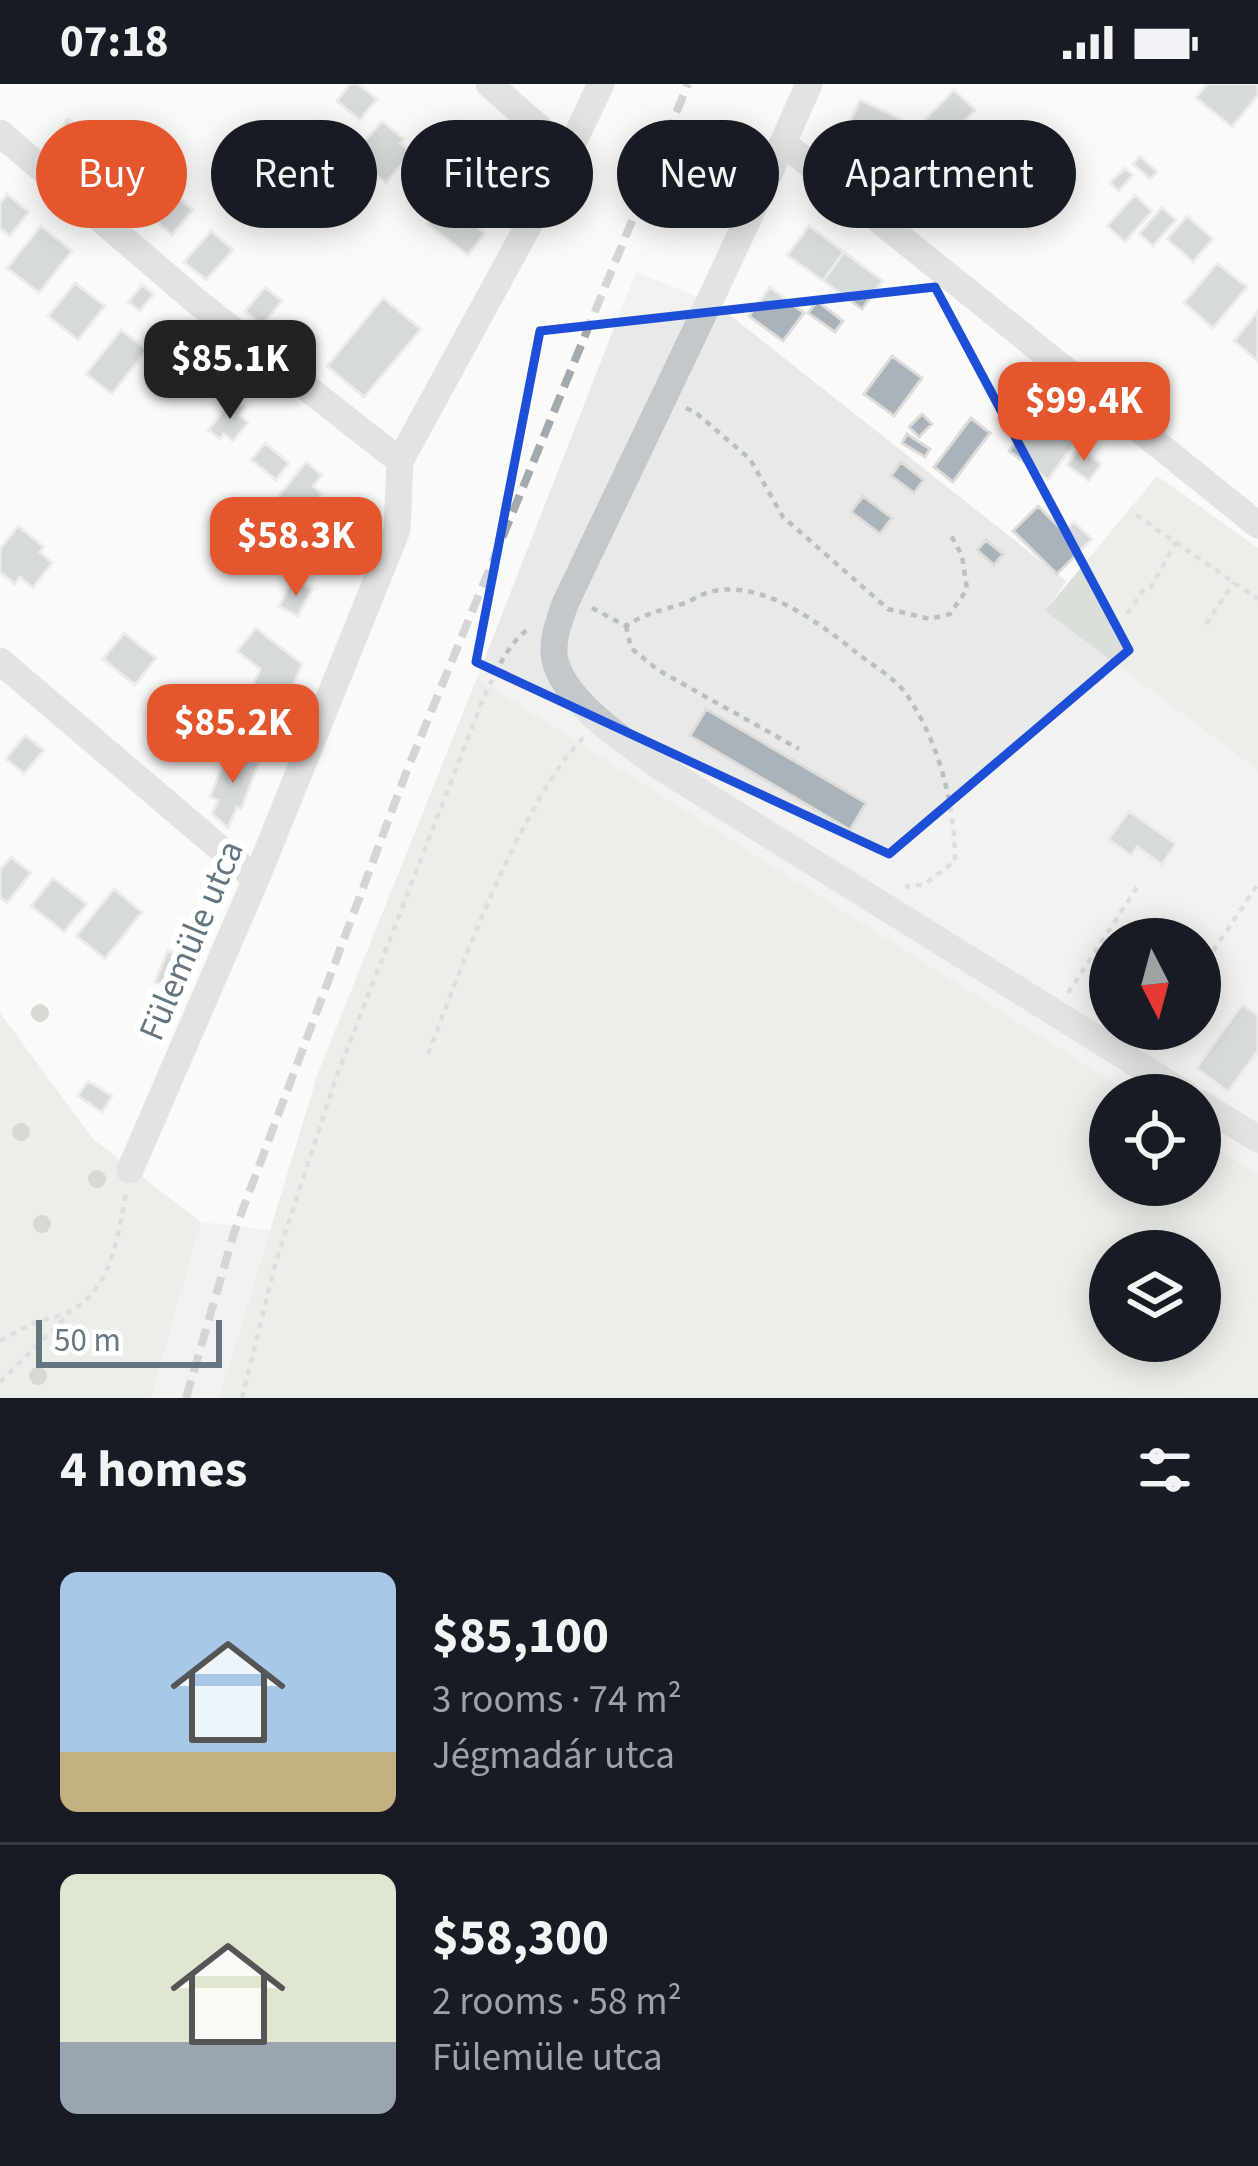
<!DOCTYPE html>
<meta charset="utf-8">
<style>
:root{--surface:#171b24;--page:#242831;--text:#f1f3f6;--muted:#9ea1a6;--line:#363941;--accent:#e4572e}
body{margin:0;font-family:"Source Sans 3",sans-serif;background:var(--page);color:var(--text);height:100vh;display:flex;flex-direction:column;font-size:45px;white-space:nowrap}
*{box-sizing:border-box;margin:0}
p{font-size:39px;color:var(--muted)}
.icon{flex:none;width:66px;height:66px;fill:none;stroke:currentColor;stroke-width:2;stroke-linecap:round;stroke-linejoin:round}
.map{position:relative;height:1314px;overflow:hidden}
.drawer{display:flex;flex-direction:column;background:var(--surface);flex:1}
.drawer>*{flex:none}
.guide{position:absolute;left:36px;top:36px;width:1188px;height:108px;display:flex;gap:24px}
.needle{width:78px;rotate:174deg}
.fabs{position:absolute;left:1089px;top:834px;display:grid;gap:24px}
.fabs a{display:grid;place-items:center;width:132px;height:132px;border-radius:50%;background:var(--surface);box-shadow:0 6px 30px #0003;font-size:60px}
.scale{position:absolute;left:36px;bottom:30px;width:186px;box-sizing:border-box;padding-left:12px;border:6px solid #657683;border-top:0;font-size:33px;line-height:42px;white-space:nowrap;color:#657683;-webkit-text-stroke:9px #fff;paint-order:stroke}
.price{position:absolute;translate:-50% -102px;padding:0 27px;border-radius:24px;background:var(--accent);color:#fff;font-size:39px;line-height:78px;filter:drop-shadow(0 3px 6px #0008)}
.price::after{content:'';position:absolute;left:50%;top:72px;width:36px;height:27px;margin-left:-18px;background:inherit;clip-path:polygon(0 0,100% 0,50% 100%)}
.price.on{background:#222;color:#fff}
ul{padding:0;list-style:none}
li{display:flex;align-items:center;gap:36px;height:300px;padding:0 60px}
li+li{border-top:3px solid var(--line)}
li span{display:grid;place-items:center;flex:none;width:336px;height:240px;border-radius:18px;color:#555}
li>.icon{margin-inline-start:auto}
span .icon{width:144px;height:144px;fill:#fffc;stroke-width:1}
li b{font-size:51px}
h2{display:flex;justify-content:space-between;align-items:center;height:144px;padding:0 60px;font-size:51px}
.pill{padding:0 42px;border-radius:54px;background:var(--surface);box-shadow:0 6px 30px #0003;font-size:42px;line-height:108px}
.pill.on{background:var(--accent);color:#fff}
.status{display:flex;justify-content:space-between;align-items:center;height:84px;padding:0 60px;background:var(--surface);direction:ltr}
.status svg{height:33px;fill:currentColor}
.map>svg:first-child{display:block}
.built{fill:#e8e9e9;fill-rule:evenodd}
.green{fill:#dadfd7;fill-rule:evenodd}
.building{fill:#aab3b9;stroke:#dcdcda;stroke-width:3}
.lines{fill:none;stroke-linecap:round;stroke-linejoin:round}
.path{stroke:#bbbfc2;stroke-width:4.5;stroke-dasharray:6 6;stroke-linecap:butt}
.minor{stroke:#c3c8cc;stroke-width:27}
.rail{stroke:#a2aab0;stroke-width:8;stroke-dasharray:18 9;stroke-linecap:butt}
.tree{fill:#aab4a7}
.marked{fill:none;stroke:#1d4ed8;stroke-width:9;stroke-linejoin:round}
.labels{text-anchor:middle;stroke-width:12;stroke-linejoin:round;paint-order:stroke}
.street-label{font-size:36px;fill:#657683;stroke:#fff}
</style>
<div class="status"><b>07:18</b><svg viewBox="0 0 49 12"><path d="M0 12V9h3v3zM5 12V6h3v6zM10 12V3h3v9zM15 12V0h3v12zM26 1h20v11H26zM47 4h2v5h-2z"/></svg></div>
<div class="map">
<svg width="1258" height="1314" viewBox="0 0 1258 1314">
<rect width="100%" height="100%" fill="#fafaf8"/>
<path class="built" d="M 636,188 L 716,220 L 1066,497 L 1046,527 L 1258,686 L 1258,1091 L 1200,1054 L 1200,1011 L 1133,1011 L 477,594 ZM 1110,855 L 1200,855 L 1200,945 L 1110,945 Z
M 201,1138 L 270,1146 L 219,1314 L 151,1314 Z"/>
<path class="green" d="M 1157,392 L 1258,464 L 1258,686 L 1045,527 Z
M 477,594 L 1133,1011 L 1110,1011 L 1110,1101 L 1200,1101 L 1200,1054 L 1258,1091 L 1258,1314 L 219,1314 L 318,989 ZM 1200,1167 L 1200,1257 L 1110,1257 L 1110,1167 Z
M 0,929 L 94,1056 L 201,1138 L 151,1314 L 0,1314 Z"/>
<path class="building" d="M 350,0 L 358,0 L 377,15 L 360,36 L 337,17 Z
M 1207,0 L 1258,0 L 1258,11 L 1232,43 L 1196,14 Z
M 954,6 L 975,26 L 946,56 L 925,36 Z
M 860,16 L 906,38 L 894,62 L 849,40 Z
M 68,35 L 94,57 L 79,75 L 53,53 Z
M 382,37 L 404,55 L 400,59 L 412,68 L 386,99 L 372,88 L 359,104 L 343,90 L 356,75 L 352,72 Z
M 278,47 L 296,60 L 288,70 L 294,74 L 280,92 L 257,75 Z
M 132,58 L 153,76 L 124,110 L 103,93 Z
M 908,67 L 936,91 L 912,121 L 883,98 Z
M 1140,72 L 1157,88 L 1150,95 L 1133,80 Z
M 1022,82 L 1057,109 L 1029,145 L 994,119 Z
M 1125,84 L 1133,91 L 1119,107 L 1110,99 Z
M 162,99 L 193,126 L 172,151 L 141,124 Z
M 7,110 L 29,128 L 10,152 L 0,144 L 0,119 Z
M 1135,111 L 1152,127 L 1125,158 L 1107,142 Z
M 445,117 L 459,128 L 467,117 L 483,129 L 475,141 L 485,149 L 468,171 L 427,140 Z
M 1162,123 L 1176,136 L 1153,162 L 1139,150 Z
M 1187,132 L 1213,155 L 1193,178 L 1167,155 Z
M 41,142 L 72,167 L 39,209 L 7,184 Z
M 809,142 L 844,168 L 823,197 L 787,171 Z
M 211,147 L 233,166 L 206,196 L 184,178 Z
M 844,168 L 883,197 L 862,225 L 823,197 Z
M 1217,179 L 1247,203 L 1213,244 L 1184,219 Z
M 75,199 L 105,222 L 78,256 L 48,232 Z
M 142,201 L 154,210 L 140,227 L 128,218 Z
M 265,203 L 282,217 L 262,241 L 245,227 Z
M 770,203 L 804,229 L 783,257 L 749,232 Z
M 383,214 L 421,245 L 364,313 L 327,282 Z
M 817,217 L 843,237 L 835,248 L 808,229 Z
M 1258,227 L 1258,277 L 1234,257 Z
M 121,246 L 147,266 L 112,310 L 86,290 Z
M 892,272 L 922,294 L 894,332 L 864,310 Z
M 234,314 L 245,323 L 239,331 L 248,339 L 233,357 L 224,350 L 220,355 L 208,346 Z
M 1039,325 L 1079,353 L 1048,396 L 1009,367 Z
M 922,330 L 932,340 L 919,353 L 909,343 Z
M 971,334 L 990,349 L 953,398 L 934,383 Z
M 907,350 L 930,365 L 925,373 L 902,359 Z
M 265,359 L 289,379 L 276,396 L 251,376 Z
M 1079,363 L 1101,380 L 1089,397 L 1067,381 Z
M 306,378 L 322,391 L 313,402 L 322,410 L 308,427 L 299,420 L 294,425 L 278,413 Z
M 901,378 L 924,396 L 914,409 L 891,392 Z
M 863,412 L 892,434 L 880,450 L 851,428 Z
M 1038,422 L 1064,448 L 1074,438 L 1092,455 L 1057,490 L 1013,447 Z
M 18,442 L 44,463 L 40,468 L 52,479 L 33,504 L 20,493 L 15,500 L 0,488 L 0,465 Z
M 986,456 L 1003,470 L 994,481 L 977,466 Z
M 300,499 L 312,505 L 298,532 L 279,522 L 290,501 L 297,505 Z
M 256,544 L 302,580 L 275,642 L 242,628 L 260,585 L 237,567 Z
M 124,549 L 156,574 L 135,601 L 103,575 Z
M 706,625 L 866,719 L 850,746 L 690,652 Z
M 203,630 L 221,644 L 212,656 L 194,641 Z
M 25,651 L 44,666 L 24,690 L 6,675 Z
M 228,667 L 259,679 L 241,725 L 237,723 L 228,744 L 212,730 L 218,716 L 210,713 Z
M 1129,727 L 1176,760 L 1162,781 L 1137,763 L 1131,772 L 1108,755 Z
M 11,773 L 31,789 L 7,819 L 0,813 L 0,786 Z
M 53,794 L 87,820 L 64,848 L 31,822 Z
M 114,805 L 142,828 L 105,875 L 76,852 Z
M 168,866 L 188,874 L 175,906 L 155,898 Z
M 1242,920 L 1258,931 L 1258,967 L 1228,1008 L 1196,984 Z
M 88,997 L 112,1012 L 102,1028 L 78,1012 Z"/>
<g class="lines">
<path class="path" d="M 686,324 L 696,329 L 750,375 L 783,433 L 888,525 L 930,535 L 950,530 L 967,505 L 962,472 L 949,447
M 1136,431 L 1258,515
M 592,524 L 626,542 C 647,528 661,527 685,519 C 693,516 701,510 710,508 C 761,494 821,540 858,570 C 874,582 896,595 907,611 C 939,659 955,720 955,777 L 925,800 L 905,803
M 1127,530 L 1145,504 L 1151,503 L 1176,458
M 1206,540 L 1234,498
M 626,542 L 631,564 L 658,586 L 799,665
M 1200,887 L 1258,800
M 1068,909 L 1140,799
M 1151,961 L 1162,945
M 428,970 C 456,897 483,824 518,754 C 537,718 556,682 584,653
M 0,1257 C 11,1251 23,1244 34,1239 C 46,1234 59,1233 71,1227 C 112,1205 118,1150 126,1109
M 0,1298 L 69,1230
M 242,1314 L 276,1177 L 336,994 L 483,615 C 496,589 506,560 531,543"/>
<path class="minor" d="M 489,0 L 568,69
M 809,0 C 732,175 647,347 565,520 C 559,538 551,557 555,576 C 565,619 628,659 662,684 L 1187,1011
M 0,49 L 196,217 L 400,377
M 783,59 L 1258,441
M 0,577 L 256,795
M 1200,1019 L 1258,1055
M 130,1086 L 256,795 L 397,446 L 400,377 L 568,69 L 601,0"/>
<path class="rail" d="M 186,1314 L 234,1149 L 406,689 L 688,0"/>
</g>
<g class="tree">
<circle cx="40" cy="929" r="9"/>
<circle cx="21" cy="1048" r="9"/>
<circle cx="97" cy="1095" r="9"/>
<circle cx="42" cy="1140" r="9"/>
<circle cx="38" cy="1292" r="9"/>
</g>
<path d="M0 0H1258V1314H0ZM 935,203 L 1129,566 L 889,770 L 476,578 L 540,247 Z" fill="#fafaf8" fill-opacity=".55" fill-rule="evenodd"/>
<path class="marked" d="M 935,203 L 1129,566 L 889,770 L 476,578 L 540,247 Z"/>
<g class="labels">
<g class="street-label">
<text transform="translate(190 856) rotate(-67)" y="13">Fülemüle utca</text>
</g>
</g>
</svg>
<div class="fabs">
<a><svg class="needle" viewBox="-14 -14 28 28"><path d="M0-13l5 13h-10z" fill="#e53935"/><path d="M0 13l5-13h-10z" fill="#9ea1a6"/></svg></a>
<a><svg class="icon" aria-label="locate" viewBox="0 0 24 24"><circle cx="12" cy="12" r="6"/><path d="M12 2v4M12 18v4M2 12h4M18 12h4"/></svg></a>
<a><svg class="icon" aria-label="layers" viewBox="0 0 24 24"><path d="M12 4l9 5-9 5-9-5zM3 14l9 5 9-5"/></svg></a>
</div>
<div class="scale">50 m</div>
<b class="price on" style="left:230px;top:338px">$85.1K</b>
<b class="price" style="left:1084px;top:380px">$99.4K</b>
<b class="price" style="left:296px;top:515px">$58.3K</b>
<b class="price" style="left:233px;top:702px">$85.2K</b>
<div class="guide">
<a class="pill on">Buy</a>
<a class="pill">Rent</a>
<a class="pill">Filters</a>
<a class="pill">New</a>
<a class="pill">Apartment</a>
</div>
</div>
<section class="drawer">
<h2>4 homes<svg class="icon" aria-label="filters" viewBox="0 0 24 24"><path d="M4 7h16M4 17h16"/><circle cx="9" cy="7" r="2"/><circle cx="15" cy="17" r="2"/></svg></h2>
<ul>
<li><span style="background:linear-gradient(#a9c7e8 75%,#c2b280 0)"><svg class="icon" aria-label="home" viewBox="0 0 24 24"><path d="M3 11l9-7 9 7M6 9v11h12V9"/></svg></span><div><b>$85,100</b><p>3 rooms · 74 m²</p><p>Jégmadár utca</p></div></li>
<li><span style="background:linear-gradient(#dfe7d0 70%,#9aa5b1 0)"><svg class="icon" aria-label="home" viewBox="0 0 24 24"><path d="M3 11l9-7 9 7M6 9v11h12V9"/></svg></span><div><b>$58,300</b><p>2 rooms · 58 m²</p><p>Fülemüle utca</p></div></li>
</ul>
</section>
